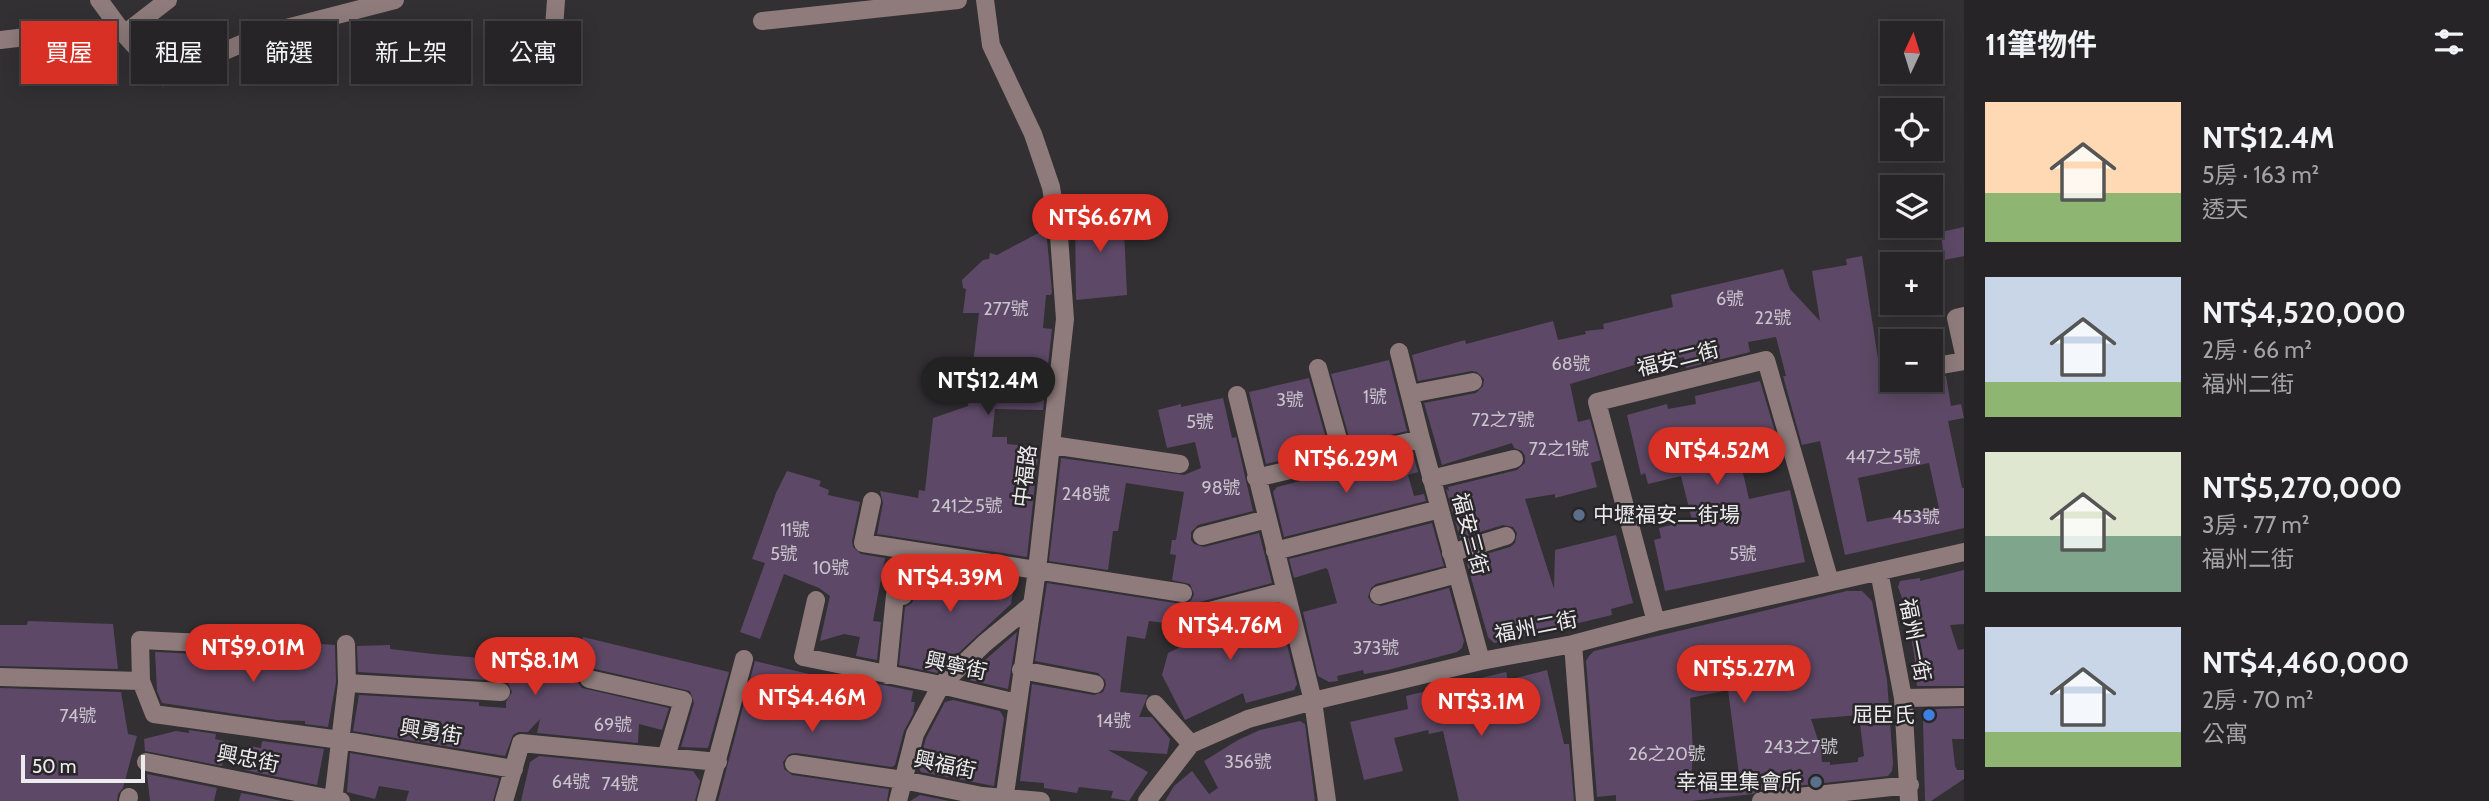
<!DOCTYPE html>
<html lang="zh-TW">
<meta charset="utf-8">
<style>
:root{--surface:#262426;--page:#323032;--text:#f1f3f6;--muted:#a4a4a7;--line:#424143;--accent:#d93025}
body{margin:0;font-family:Cabin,"Noto Sans TC",sans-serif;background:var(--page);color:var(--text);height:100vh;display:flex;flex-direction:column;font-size:26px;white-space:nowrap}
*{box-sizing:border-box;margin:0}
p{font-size:23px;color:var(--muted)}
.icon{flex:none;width:38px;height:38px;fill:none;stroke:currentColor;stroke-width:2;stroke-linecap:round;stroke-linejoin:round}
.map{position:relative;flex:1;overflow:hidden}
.sheet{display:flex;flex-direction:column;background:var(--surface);width:525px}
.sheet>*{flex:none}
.hud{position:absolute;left:21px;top:21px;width:665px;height:63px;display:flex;gap:14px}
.needle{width:46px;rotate:4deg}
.controls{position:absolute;left:1880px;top:21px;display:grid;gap:14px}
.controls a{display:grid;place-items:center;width:63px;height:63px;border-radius:0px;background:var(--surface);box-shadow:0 4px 18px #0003,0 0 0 2px var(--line);font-size:35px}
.scale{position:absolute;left:21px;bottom:18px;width:124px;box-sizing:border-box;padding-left:7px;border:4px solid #edeced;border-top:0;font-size:19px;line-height:24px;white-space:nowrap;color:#edeced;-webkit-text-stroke:5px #282629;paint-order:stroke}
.price{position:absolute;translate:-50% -60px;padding:0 16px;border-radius:24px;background:var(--accent);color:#fff;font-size:23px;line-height:46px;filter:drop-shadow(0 2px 4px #0008)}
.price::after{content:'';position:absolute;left:50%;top:42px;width:21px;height:16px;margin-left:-10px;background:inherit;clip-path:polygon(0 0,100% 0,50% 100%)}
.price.current{background:#222;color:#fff}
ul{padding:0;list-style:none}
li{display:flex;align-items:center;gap:21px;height:175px;padding:0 21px}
li span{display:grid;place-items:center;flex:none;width:196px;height:140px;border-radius:0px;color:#555}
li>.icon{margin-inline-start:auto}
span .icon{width:84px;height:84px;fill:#fffc;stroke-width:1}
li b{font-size:30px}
h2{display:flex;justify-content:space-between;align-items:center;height:84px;padding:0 21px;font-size:30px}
.tag{padding:0 24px;border-radius:0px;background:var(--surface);box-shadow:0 4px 18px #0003,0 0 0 2px var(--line);font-size:24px;line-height:63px}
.tag.current{background:var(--accent);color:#fff}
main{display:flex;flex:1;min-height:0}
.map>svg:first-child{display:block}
.building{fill:#5d4967;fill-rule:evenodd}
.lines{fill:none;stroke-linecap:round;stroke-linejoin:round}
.minor{stroke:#8f7b7b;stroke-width:18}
.service-dot{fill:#5c6f8a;stroke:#282629;stroke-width:2.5}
.shop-dot{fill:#3f7fe0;stroke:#282629;stroke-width:2.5}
.labels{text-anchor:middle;stroke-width:5;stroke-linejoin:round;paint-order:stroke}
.number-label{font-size:18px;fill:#c9c3cc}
.street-label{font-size:21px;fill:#edeced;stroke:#282629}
.poi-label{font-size:21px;fill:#edeced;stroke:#282629;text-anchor:end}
</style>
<main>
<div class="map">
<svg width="1964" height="801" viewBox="0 0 1964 801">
<rect width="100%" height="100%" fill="#323033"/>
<path class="building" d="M 1113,206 L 1114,214 L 1120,214 L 1121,230 L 1124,230 L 1127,295 L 1076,300 L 1075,211 Z
M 1964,227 L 1964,256 L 1944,260 L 1941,232 Z
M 1046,229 L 1052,292 L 1051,295 L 1046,295 L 1043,328 L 1052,329 L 1043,410 L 995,409 L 992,437 L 1007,437 L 1007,444 L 1039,447 L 1027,557 L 877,534 L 883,503 L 880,491 L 918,498 L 919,490 L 925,491 L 933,418 L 968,406 L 979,313 L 963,313 L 966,289 L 963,288 L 962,280 L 983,260 L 989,259 L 990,253 L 997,255 Z
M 1862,256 L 1882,384 L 1906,380 L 1930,380 L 1946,376 L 1951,406 L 1961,404 L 1964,418 L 1948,421 L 1962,488 L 1964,488 L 1964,528 L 1845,555 L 1820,441 L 1802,445 L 1783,376 L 1786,376 L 1776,337 L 1748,342 L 1750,352 L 1686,368 L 1684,357 L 1649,364 L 1648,361 L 1570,384 L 1578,422 L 1590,419 L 1601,460 L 1591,463 L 1597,487 L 1555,498 L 1555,494 L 1525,499 L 1554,589 L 1555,550 L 1616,535 L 1633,603 L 1611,609 L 1612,615 L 1494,643 L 1488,637 L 1466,560 L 1510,547 L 1515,543 L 1517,533 L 1513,527 L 1503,525 L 1460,538 L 1446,489 L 1449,491 L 1448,487 L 1517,470 L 1525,463 L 1525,456 L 1522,451 L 1514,448 L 1512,443 L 1442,465 L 1424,403 L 1476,393 L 1483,386 L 1484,379 L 1477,372 L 1472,371 L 1418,381 L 1412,355 L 1465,340 L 1466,344 L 1553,321 L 1558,340 L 1586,334 L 1585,331 L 1604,329 L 1603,324 L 1673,307 L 1671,295 L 1783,269 L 1790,289 L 1820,321 L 1812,271 L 1847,265 L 1846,259 ZM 1929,463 L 1939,508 L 1867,522 L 1858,478 Z
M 1389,360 L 1407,431 L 1351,444 L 1331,374 Z
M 1309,378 L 1329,449 L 1266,464 L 1249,392 Z
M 1760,381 L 1781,452 L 1740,460 L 1749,499 L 1790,490 L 1805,562 L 1665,591 L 1654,540 L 1661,538 L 1659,528 L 1692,520 L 1681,476 L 1648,484 L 1645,473 L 1641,475 L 1627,415 L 1667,404 L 1668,409 L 1696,404 L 1695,396 Z
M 1223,398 L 1232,438 L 1236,437 L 1253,511 L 1198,525 L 1191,532 L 1191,540 L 1194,544 L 1204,547 L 1259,533 L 1272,583 L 1173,609 L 1168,612 L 1165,623 L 1149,621 L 1145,639 L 1127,636 L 1120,692 L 1148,695 L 1139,717 L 1152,717 L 1170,739 L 1167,754 L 1108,750 L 1148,772 L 1129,801 L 1111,798 L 1113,791 L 1079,787 L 1077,793 L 1044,788 L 1044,783 L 1020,781 L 1032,684 L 1094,695 L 1103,692 L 1106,685 L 1105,680 L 1098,673 L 1035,661 L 1047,583 L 1181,604 L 1191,601 L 1194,594 L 1190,584 L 1172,580 L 1176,555 L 1170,554 L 1172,540 L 1176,540 L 1184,492 L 1126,483 L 1118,531 L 1113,531 L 1108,570 L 1049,561 L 1061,458 L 1184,475 L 1201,468 L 1195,442 L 1167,448 L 1158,410 L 1181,404 L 1181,407 Z
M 1404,455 L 1414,458 L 1418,472 L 1408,475 L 1414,496 L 1424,494 L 1426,501 L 1284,537 L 1273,492 L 1277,487 Z
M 787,471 L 821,481 L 819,486 L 829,490 L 828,495 L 860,502 L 852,541 L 853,547 L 861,554 L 885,558 L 873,621 L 881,622 L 877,660 L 856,656 L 860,637 L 844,634 L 820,641 L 830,596 L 819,588 L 784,574 L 760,639 L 740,632 L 765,563 L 752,559 L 776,493 Z
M 1432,523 L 1444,566 L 1376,584 L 1371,588 L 1368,597 L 1372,603 L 1381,606 L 1449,588 L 1464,641 L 1462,648 L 1457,652 L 1388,670 L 1364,674 L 1363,670 L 1337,676 L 1338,681 L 1329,682 L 1318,676 L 1303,612 L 1337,603 L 1328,570 L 1326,568 L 1294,578 L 1289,559 Z
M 919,563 L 1015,578 L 1011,604 L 937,673 L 899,665 L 905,607 L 912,603 L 914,598 Z
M 1964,570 L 1964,624 L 1950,625 L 1958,650 L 1964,649 L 1964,686 L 1917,686 L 1915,661 L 1907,611 L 1898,587 L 1900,581 L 1920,578 L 1920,581 Z
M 1847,591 L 1862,591 L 1872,601 L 1887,680 L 1893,763 L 1892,771 L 1888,776 L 1760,790 L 1753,794 L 1691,801 L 1616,801 L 1616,795 L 1597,797 L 1586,661 L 1589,656 L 1594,651 ZM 1728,690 L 1739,774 L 1691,780 L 1693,751 L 1690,698 ZM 1859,715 L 1864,756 L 1858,758 L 1858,762 L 1830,765 L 1830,762 L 1822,762 L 1821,749 L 1811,719 Z
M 1277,605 L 1297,684 L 1294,690 L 1246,703 L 1243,693 L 1185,720 L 1162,675 L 1168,653 L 1184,645 L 1180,631 Z
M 28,621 L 113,624 L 118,669 L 0,666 L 0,625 L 27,625 Z
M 1017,632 L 1008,689 L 969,680 L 967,676 Z
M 583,637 L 729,672 L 708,748 L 681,747 L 694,703 L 690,691 L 591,668 L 585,668 L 578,676 L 578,683 L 582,688 L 669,708 L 662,730 L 639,724 L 638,743 L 537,733 L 540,719 L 528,732 L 518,732 L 513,735 L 505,756 L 353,731 L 359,695 L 479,702 L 479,706 L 506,708 L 506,702 L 512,692 L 508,683 L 502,681 L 358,672 L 357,646 L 390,645 L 390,649 L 433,654 L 481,658 L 513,658 L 512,647 L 580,654 Z
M 307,643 L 335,645 L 336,682 L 328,727 L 305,724 L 305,721 L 277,720 L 162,703 L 157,691 L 155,652 L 263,657 L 272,653 L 307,653 Z
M 755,661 L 809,674 L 834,677 L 834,675 L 913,691 L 911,702 L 915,702 L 913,714 L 904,731 L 895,765 L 892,767 L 796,753 L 789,754 L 783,762 L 784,769 L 792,775 L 889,789 L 887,801 L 718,801 Z
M 1547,670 L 1564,744 L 1569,744 L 1574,801 L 1459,801 L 1443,731 L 1429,734 L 1428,730 L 1394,738 L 1403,771 L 1364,780 L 1350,722 L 1408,709 L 1406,696 L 1506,672 L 1508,680 Z
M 0,688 L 121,692 L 128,734 L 137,736 L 123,788 L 118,794 L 117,801 L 0,801 Z
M 953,700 L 1000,711 L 1004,718 L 994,786 L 921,772 L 918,767 L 926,738 L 945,702 Z
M 1964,708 L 1964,739 L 1952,739 L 1955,766 L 1957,770 L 1964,770 L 1964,779 L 1931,801 L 1925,801 L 1923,721 L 1926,716 L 1936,709 Z
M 1300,721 L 1305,724 L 1315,801 L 1165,801 L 1174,786 L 1192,771 L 1209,794 L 1218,788 L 1204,761 L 1238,740 L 1260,730 Z
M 189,730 L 216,734 L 215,739 L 228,742 L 222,766 L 145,751 L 144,739 L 176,731 L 189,733 Z
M 262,741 L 324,749 L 317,785 L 245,770 L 250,746 L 261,748 Z
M 350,753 L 498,778 L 499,779 L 493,801 L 406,801 L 409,791 L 379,786 L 375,799 L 347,792 Z
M 539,756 L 693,771 L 700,781 L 695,801 L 521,801 L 530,762 Z
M 147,774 L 217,788 L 214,801 L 150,801 Z
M 241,793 L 283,801 L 239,801 Z
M 920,795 L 949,801 L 910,801 Z"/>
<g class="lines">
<path class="minor" d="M 99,0 L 124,34 L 163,77 L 267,33 L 395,0
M 985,0 L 991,45 L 1033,134 L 1051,187 L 1059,236 L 1065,319 L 1037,570 L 1004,801
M 762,21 L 958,0
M 554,28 L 556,0
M 124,34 L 168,0
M 0,40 L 26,37
M 1964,316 L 1956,318 L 1964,354
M 1399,352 L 1421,439 L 1481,661
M 1930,367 L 1964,361
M 1318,368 L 1343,457
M 1410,394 L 1473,382
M 1237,395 L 1313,701 L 1327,801
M 1052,445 L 1180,464
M 1256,478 L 1421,439
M 1431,479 L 1514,459
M 872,501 L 863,543 L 1183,593
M 1202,536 L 1267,519
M 1275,551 L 1440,509
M 1451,553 L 1506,536
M 1879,571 L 1903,698 L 1909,801
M 1379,595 L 1457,574
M 816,600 L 803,657 L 941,685 L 1017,703
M 1176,620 L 1285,591
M 1656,622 L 1597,402 L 1766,360 L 1830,582
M 1573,644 L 1585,801
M 264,646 L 140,640 L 141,681 L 154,714 L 340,740 L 514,769
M 1021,670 L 1095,684
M 887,675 L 895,595 L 903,596 L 909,550
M 0,677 L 141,681
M 589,679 L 683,700 L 666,757
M 347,683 L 501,692
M 1903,698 L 1964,697
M 1155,704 L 1191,744
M 146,762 L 341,801
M 794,764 L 903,780 L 982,796 L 1041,801
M 128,801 L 129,797
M 333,801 L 347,683 L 346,644
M 504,801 L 521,743 L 718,762
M 706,801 L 744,659
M 898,801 L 915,734 L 941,685 L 985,643 L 1030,606
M 1147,801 L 1191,744 L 1248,719 L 1313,701 L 1481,661 L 1573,644 L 1656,622 L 1964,552
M 1761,801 L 1910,785"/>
</g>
<g class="service-dot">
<circle cx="1579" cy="515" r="7"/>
<circle cx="1816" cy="782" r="7"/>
</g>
<circle class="shop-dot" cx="1929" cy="715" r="7"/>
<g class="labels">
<g class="number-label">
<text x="1730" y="305">6號</text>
<text x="1006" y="315">277號</text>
<text x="1773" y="324">22號</text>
<text x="1571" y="370">68號</text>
<text x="1375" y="403">1號</text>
<text x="1290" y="406">3號</text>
<text x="1503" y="426">72之7號</text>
<text x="1200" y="428">5號</text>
<text x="1559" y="455">72之1號</text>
<text x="1883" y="463">447之5號</text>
<text x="1221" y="494">98號</text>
<text x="1086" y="500">248號</text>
<text x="967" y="512">241之5號</text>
<text x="1916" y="523">453號</text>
<text x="795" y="536">11號</text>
<text x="784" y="560">5號</text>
<text x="1743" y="560">5號</text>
<text x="831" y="574">10號</text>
<text x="1376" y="654">373號</text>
<text x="78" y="722">74號</text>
<text x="1114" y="727">14號</text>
<text x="613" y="731">69號</text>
<text x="1801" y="753">243之7號</text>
<text x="1667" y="760">26之20號</text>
<text x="1248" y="768">356號</text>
<text x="571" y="788">64號</text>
<text x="620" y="790">74號</text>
</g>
<g class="street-label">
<text transform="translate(1678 359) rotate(-14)" y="7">福安二街</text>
<text transform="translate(1025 476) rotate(-83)" y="7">中福路</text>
<text transform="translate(1470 534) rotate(75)" y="7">福安三街</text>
<text transform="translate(1536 627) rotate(-11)" y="7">福州二街</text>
<text transform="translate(1915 640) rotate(79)" y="7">福州一街</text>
<text transform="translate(956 666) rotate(12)" y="7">興寧街</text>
<text transform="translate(431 732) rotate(9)" y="7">興勇街</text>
<text transform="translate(248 759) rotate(11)" y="7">興忠街</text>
<text transform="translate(945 765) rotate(12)" y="7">興福街</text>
</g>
<g class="poi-label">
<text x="1593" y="522" text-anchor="start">中壢福安二街場</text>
<text x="1915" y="722">屈臣氏</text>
<text x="1802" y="789">幸福里集會所</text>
</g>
</g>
</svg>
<div class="controls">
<a><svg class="needle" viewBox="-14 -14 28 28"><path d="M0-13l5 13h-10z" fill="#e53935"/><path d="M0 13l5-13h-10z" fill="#a4a4a7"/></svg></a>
<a><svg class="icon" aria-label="locate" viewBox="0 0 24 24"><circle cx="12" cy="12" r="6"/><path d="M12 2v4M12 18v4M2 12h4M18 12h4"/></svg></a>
<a><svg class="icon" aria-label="layers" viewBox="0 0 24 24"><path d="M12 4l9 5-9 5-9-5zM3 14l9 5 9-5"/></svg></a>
<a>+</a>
<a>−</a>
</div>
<div class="scale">50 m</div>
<b class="price" style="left:1100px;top:254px">NT$6.67M</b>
<b class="price current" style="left:988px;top:417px">NT$12.4M</b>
<b class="price" style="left:1717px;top:487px">NT$4.52M</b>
<b class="price" style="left:1346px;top:495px">NT$6.29M</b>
<b class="price" style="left:950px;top:614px">NT$4.39M</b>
<b class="price" style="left:1230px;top:662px">NT$4.76M</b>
<b class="price" style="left:253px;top:684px">NT$9.01M</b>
<b class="price" style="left:535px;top:697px">NT$8.1M</b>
<b class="price" style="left:1744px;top:705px">NT$5.27M</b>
<b class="price" style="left:812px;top:734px">NT$4.46M</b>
<b class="price" style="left:1481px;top:738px">NT$3.1M</b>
<div class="hud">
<a class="tag current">買屋</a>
<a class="tag">租屋</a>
<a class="tag">篩選</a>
<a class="tag">新上架</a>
<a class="tag">公寓</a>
</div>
</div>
<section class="sheet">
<h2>11筆物件<svg class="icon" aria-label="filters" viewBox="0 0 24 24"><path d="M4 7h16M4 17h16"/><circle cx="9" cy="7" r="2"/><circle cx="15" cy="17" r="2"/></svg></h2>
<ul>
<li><span style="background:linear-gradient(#ffd9b3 65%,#8fb573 0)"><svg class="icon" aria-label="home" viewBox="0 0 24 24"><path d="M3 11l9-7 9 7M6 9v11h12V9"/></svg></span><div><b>NT$12.4M</b><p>5房 · 163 m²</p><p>透天</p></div></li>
<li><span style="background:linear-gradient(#c9d6e8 75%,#8fb573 0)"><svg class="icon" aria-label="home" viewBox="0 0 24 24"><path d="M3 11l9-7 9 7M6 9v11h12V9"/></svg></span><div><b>NT$4,520,000</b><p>2房 · 66 m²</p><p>福州二街</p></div></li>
<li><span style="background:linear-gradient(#dfe7d0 60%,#7fa58c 0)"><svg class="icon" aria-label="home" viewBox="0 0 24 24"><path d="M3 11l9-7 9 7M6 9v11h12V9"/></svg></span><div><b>NT$5,270,000</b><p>3房 · 77 m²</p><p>福州二街</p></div></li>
<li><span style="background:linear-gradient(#c9d6e8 75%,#8fb573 0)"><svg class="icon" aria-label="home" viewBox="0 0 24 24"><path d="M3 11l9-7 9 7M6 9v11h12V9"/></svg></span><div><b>NT$4,460,000</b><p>2房 · 70 m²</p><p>公寓</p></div></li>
</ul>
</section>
</main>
